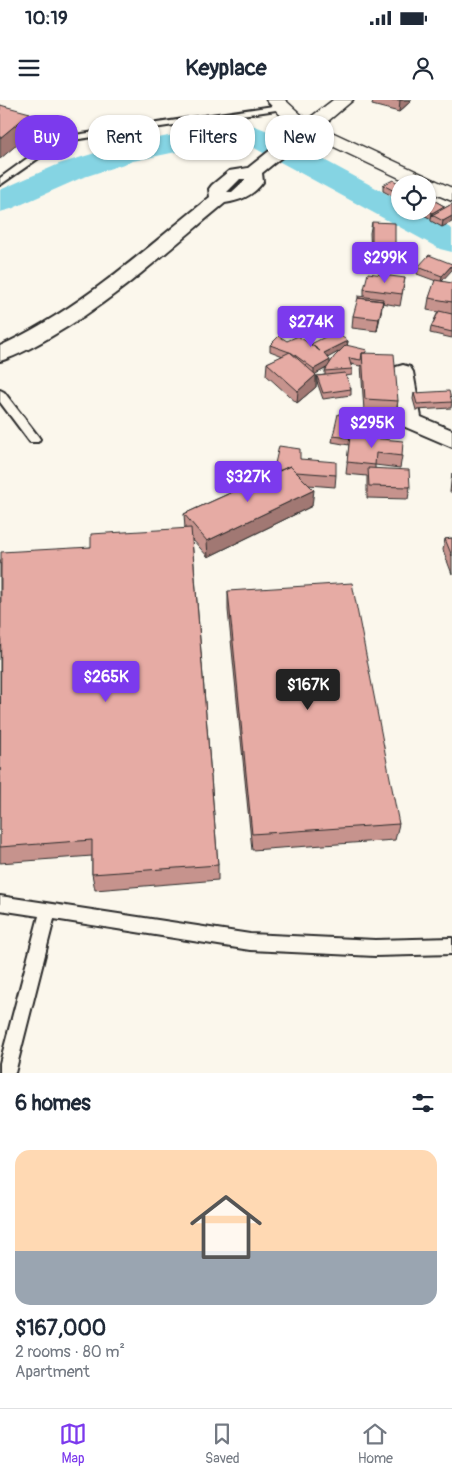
<!DOCTYPE html>
<meta charset="utf-8">
<style>
:root{--surface:#fff;--page:#f6f6f7;--text:#1f2937;--muted:#747a83;--line:#e0e1e3;--accent:#7c3aed}
body{margin:0;font-family:Pangolin,sans-serif;background:var(--page);color:var(--text);height:100vh;display:flex;flex-direction:column;font-size:19px;white-space:nowrap}
*{box-sizing:border-box;margin:0}
p{font-size:16px;color:var(--muted)}
.icon{flex:none;width:28px;height:28px;fill:none;stroke:currentColor;stroke-width:2;stroke-linecap:round;stroke-linejoin:round}
.map{position:relative;height:973px;overflow:hidden}
.side{display:flex;flex-direction:column;background:var(--surface);flex:1}
.side>*{flex:none}
.banner{position:absolute;left:15px;top:15px;width:422px;height:45px;display:flex;gap:10px}
.tools{position:absolute;left:391px;top:75px;display:grid;gap:10px}
.tools a{display:grid;place-items:center;width:45px;height:45px;border-radius:50%;background:var(--surface);box-shadow:0 1px 4px #0004;font-size:25px}
.price{position:absolute;translate:-50% -42px;padding:0 11px;border-radius:5px;background:var(--accent);color:#fff;font-size:16px;line-height:32px;filter:drop-shadow(0 1px 2px #0008)}
.price::after{content:'';position:absolute;left:50%;top:30px;width:15px;height:11px;margin-left:-8px;background:inherit;clip-path:polygon(0 0,100% 0,50% 100%)}
.price.selected{background:#222;color:#fff}
ul{padding:0;list-style:none}
li{display:grid;align-content:center;gap:10px;height:265px;padding:0 15px}
li+li{border-top:1px solid var(--line)}
li span{display:grid;place-items:center;height:155px;border-radius:15px;color:#555}
li>.icon{margin-inline-start:auto}
span .icon{width:90px;height:90px;fill:#fffc;stroke-width:1}
li b{font-size:21px}
h2{display:flex;justify-content:space-between;align-items:center;height:60px;padding:0 15px;font-size:21px}
.pill{padding:0 18px;border-radius:20px;background:var(--surface);box-shadow:0 1px 4px #0004;font-size:18px;line-height:45px}
.pill.selected{background:var(--accent);color:#fff}
.status{display:flex;justify-content:space-between;align-items:center;height:35px;padding:0 25px;background:var(--surface);direction:ltr}
.status svg{height:14px;fill:currentColor}
header{display:flex;justify-content:space-between;align-items:center;height:65px;padding:0 15px;background:var(--surface);font-size:22px;font-weight:700}
.tab-bar{display:flex;justify-content:space-around;align-items:center;height:70px;border-top:1px solid var(--line);background:var(--surface);font-size:14px;color:var(--muted)}
.tab-bar a{display:grid;justify-items:center;gap:2px}
.tab-bar .selected{color:var(--accent)}
.map>svg:first-child{display:block}
.lines{fill:none;stroke-linecap:round;stroke-linejoin:round}
.river{fill:#85d4e3;fill-rule:evenodd}
.service-casing{stroke:#2b2b2b;stroke-width:4}
.minor-casing{stroke:#2b2b2b;stroke-width:4}
.tertiary-casing{stroke:#2b2b2b;stroke-width:3}
.service{fill:#fbf7ec;fill-rule:evenodd}
.minor{fill:#fbf7ec;fill-rule:evenodd}
.tertiary{fill:#fbf7ec;fill-rule:evenodd}
.wall{fill:#c6938d;stroke:#2b2b2b;fill-rule:evenodd}
.shaded-wall{fill:#a17873;stroke:#2b2b2b}
.building{fill:#e6aba4;stroke:#2b2b2b}
</style>
<div class="status"><b>10:19</b><svg viewBox="0 0 49 12"><path d="M0 12V9h3v3zM5 12V6h3v6zM10 12V3h3v9zM15 12V0h3v12zM26 1h20v11H26zM47 4h2v5h-2z"/></svg></div>
<header><svg class="icon" aria-label="menu" viewBox="0 0 24 24"><path d="M4 6h16M4 12h16M4 18h16"/></svg>Keyplace<svg class="icon" aria-label="person" viewBox="0 0 24 24"><circle cx="12" cy="8" r="4"/><path d="M4 21q1-7 8-7t8 7"/></svg></header>
<div class="map">
<svg width="452" height="973" viewBox="0 0 452 973">
<rect width="100%" height="100%" fill="#fbf7ec"/>
<filter id="ink" filterUnits="userSpaceOnUse"><feTurbulence type="fractalNoise" baseFrequency=".02" numOctaves="2"/><feDisplacementMap in="SourceGraphic" scale="10" xChannelSelector="R" yChannelSelector="G"/><feConvolveMatrix kernelMatrix="1 2 1 2 8 2 1 2 1" color-interpolation-filters="sRGB"/></filter>
<g filter="url(#ink)">
<g class="lines">
<path class="river" d="M 241,21 L 276,34 L 400,101 L 400,111 L 420,111 L 452,129 L 452,152 L 440,149 L 238,39 L 133,61 L 81,78 L 11,109 L 0,112 L 0,90 L 59,64 L 115,47 Z"/>
<defs>
<path id="service" d="M 280,5 L 284,7 L 283,9 L 73,40 L 46,53 L 0,85 L 0,78 L 40,49 L 68,36 Z
M 0,290 L 4,292 L 38,336 L 40,339 L 38,342 L 30,342 L 0,302 Z
M 0,796 L 250,834 L 375,840 L 452,838 L 452,854 L 375,856 L 250,850 L 54,819 L 15,973 L 0,973 L 0,963 L 39,816 L 0,810 Z"/>
<path id="minor" d="M 308,23 L 314,25 L 316,28 L 314,31 L 262,73 L 263,82 C 253,96 240,101 225,103 C 169,149 115,200 52,236 C 36,245 18,256 0,261 L 0,246 C 79,210 143,151 210,97 L 209,89 L 212,85 L 229,71 L 248,68 L 302,25 ZM 240,79 L 245,79 L 245,80 L 232,92 L 227,92 Z
M 403,265 L 410,267 L 413,272 L 421,317 L 452,330 L 452,347 L 403,326 L 400,321 L 393,272 L 396,267 Z"/>
<path id="tertiary" d="M 266,0 L 285,0 L 307,20 L 333,0 L 353,0 L 321,27 L 452,88 L 452,101 L 428,91 L 428,84 L 412,84 L 292,27 Z"/>
</defs>
<use href="#service" class="service-casing"/>
<use href="#minor" class="minor-casing"/>
<use href="#tertiary" class="tertiary-casing"/>
<use href="#service" class="service"/>
<use href="#minor" class="minor"/>
<use href="#tertiary" class="tertiary"/>
</g>
<path class="wall" d="M 373,0 L 412,0 L 399,12 L 372,5 Z
M 400,84 L 400,100 L 383,91 L 383,85 Z
M 428,97 L 444,106 L 443,109 L 452,104 L 442,127 L 431,121 L 431,119 L 417,111 L 428,111 Z
M 372,122 L 395,145 L 394,156 L 371,155 L 370,133 Z
M 452,164 L 442,182 L 452,183 L 452,238 L 430,233 L 431,227 L 438,212 L 427,210 L 429,198 L 436,181 L 417,174 L 418,167 Z
M 405,178 L 400,206 L 382,203 L 377,231 L 352,228 L 353,216 L 364,197 L 364,189 Z
M 287,241 L 311,245 L 311,244 L 348,241 L 347,246 L 366,253 L 398,301 L 396,312 L 364,311 L 361,265 L 360,266 L 351,264 L 352,269 L 352,275 L 346,276 L 351,289 L 351,295 L 323,299 L 317,282 L 317,276 L 325,275 L 325,271 L 327,268 L 315,274 L 316,275 L 316,287 L 297,303 L 266,275 L 267,263 L 283,256 L 270,251 L 270,245 ZM 340,251 L 330,263 L 328,257 Z
M 414,293 L 452,302 L 451,308 L 416,310 L 413,299 Z
M 361,317 L 358,337 L 402,356 L 400,368 L 375,365 L 375,368 L 410,387 L 408,399 L 367,398 L 367,376 L 346,374 L 349,345 L 332,342 L 333,336 Z
M 300,359 L 336,375 L 335,387 L 308,385 L 312,406 L 208,457 L 192,439 L 218,765 L 218,780 L 95,790 L 92,774 L 92,756 L 0,763 L 0,461 L 91,447 L 185,429 L 184,414 L 274,373 L 274,368 Z
M 452,373 L 452,392 L 450,392 Z
M 452,438 L 452,474 L 443,450 L 445,439 Z
M 228,491 L 399,724 L 395,740 L 252,750 L 228,510 Z"/>
<path class="shaded-wall" d="M 400,0 L 412,0 L 399,12 Z
M 30,13 L 33,31 L 0,59 L 0,38 Z
M 444,106 L 443,112 L 432,115 L 431,119 L 432,113 Z
M 452,116 L 452,122 L 442,127 L 443,121 Z
M 452,165 L 452,170 L 441,182 L 442,176 Z
M 383,201 L 381,213 L 377,231 L 379,219 Z
M 348,241 L 347,247 L 324,260 L 324,253 Z
M 330,260 L 330,266 L 314,275 L 314,269 Z
M 316,275 L 316,287 L 297,303 L 298,291 Z
M 314,390 L 312,406 L 208,457 L 207,441 Z"/>
<path class="building" d="M 0,5 L 30,13 L 0,38 Z
M 393,80 L 400,84 L 400,94 L 383,85 Z
M 428,97 L 444,106 L 432,113 L 428,110 Z
M 452,104 L 452,116 L 443,121 L 432,115 Z
M 372,122 L 395,123 L 395,145 L 372,144 Z
M 429,155 L 452,164 L 452,165 L 442,176 L 418,167 Z
M 368,173 L 405,178 L 402,194 L 364,189 Z
M 435,180 L 452,183 L 452,202 L 429,198 Z
M 358,196 L 383,199 L 382,207 L 383,201 L 358,198 Z
M 358,198 L 383,201 L 379,219 L 353,216 Z
M 439,211 L 452,214 L 452,232 L 431,227 Z
M 335,232 L 348,241 L 324,253 L 330,260 L 314,269 L 292,253 L 270,245 L 279,236 L 287,241 L 298,236 L 320,251 L 311,244 Z
M 346,245 L 367,250 L 365,253 L 362,253 L 361,260 L 349,258 L 352,269 L 325,271 L 334,257 Z
M 290,252 L 316,275 L 298,291 L 267,263 Z
M 362,253 L 394,254 L 398,301 L 365,299 Z
M 345,273 L 351,289 L 323,293 L 317,276 Z
M 449,291 L 452,302 L 417,304 L 414,293 Z
M 338,314 L 361,317 L 357,337 L 350,336 L 350,338 L 333,336 Z
M 350,336 L 403,341 L 402,356 L 376,353 L 375,365 L 347,362 Z
M 279,346 L 300,349 L 300,359 L 336,362 L 336,375 L 296,372 L 290,366 L 279,371 L 279,369 L 274,368 Z
M 290,366 L 314,390 L 207,441 L 184,414 Z
M 368,368 L 409,370 L 410,387 L 369,386 Z
M 191,428 L 218,765 L 92,774 L 92,740 L 0,747 L 1,452 L 91,447 L 91,434 Z
M 452,438 L 452,456 L 445,439 Z
M 352,483 L 399,724 L 252,734 L 228,491 Z"/>
</g>
</svg>
<div class="tools">
<a><svg class="icon" aria-label="locate" viewBox="0 0 24 24"><circle cx="12" cy="12" r="6"/><path d="M12 2v4M12 18v4M2 12h4M18 12h4"/></svg></a>
</div>
<b class="price" style="left:385px;top:184px">$299K</b>
<b class="price" style="left:311px;top:248px">$274K</b>
<b class="price" style="left:372px;top:349px">$295K</b>
<b class="price" style="left:248px;top:403px">$327K</b>
<b class="price" style="left:106px;top:603px">$265K</b>
<b class="price selected" style="left:308px;top:611px">$167K</b>
<div class="banner">
<a class="pill selected">Buy</a>
<a class="pill">Rent</a>
<a class="pill">Filters</a>
<a class="pill">New</a>
</div>
</div>
<section class="side">
<h2>6 homes<svg class="icon" aria-label="filters" viewBox="0 0 24 24"><path d="M4 7h16M4 17h16"/><circle cx="9" cy="7" r="2"/><circle cx="15" cy="17" r="2"/></svg></h2>
<ul>
<li><span style="background:linear-gradient(#ffd9b3 65%,#9aa5b1 0)"><svg class="icon" aria-label="home" viewBox="0 0 24 24"><path d="M3 11l9-7 9 7M6 9v11h12V9"/></svg></span><div><b>$167,000</b><p>2 rooms · 80 m²</p><p>Apartment</p></div></li>
</ul>
</section>
<nav class="tab-bar">
<a class="selected"><svg class="icon" aria-label="map" viewBox="0 0 24 24"><path d="M3 6l6-2 6 2 6-2v14l-6 2-6-2-6 2zM9 4v14M15 6v14"/></svg>Map</a>
<a><svg class="icon" aria-label="saved" viewBox="0 0 24 24"><path d="M7 4h10v16l-5-4-5 4z"/></svg>Saved</a>
<a><svg class="icon" aria-label="home" viewBox="0 0 24 24"><path d="M3 11l9-7 9 7M6 9v11h12V9"/></svg>Home</a>
</nav>
